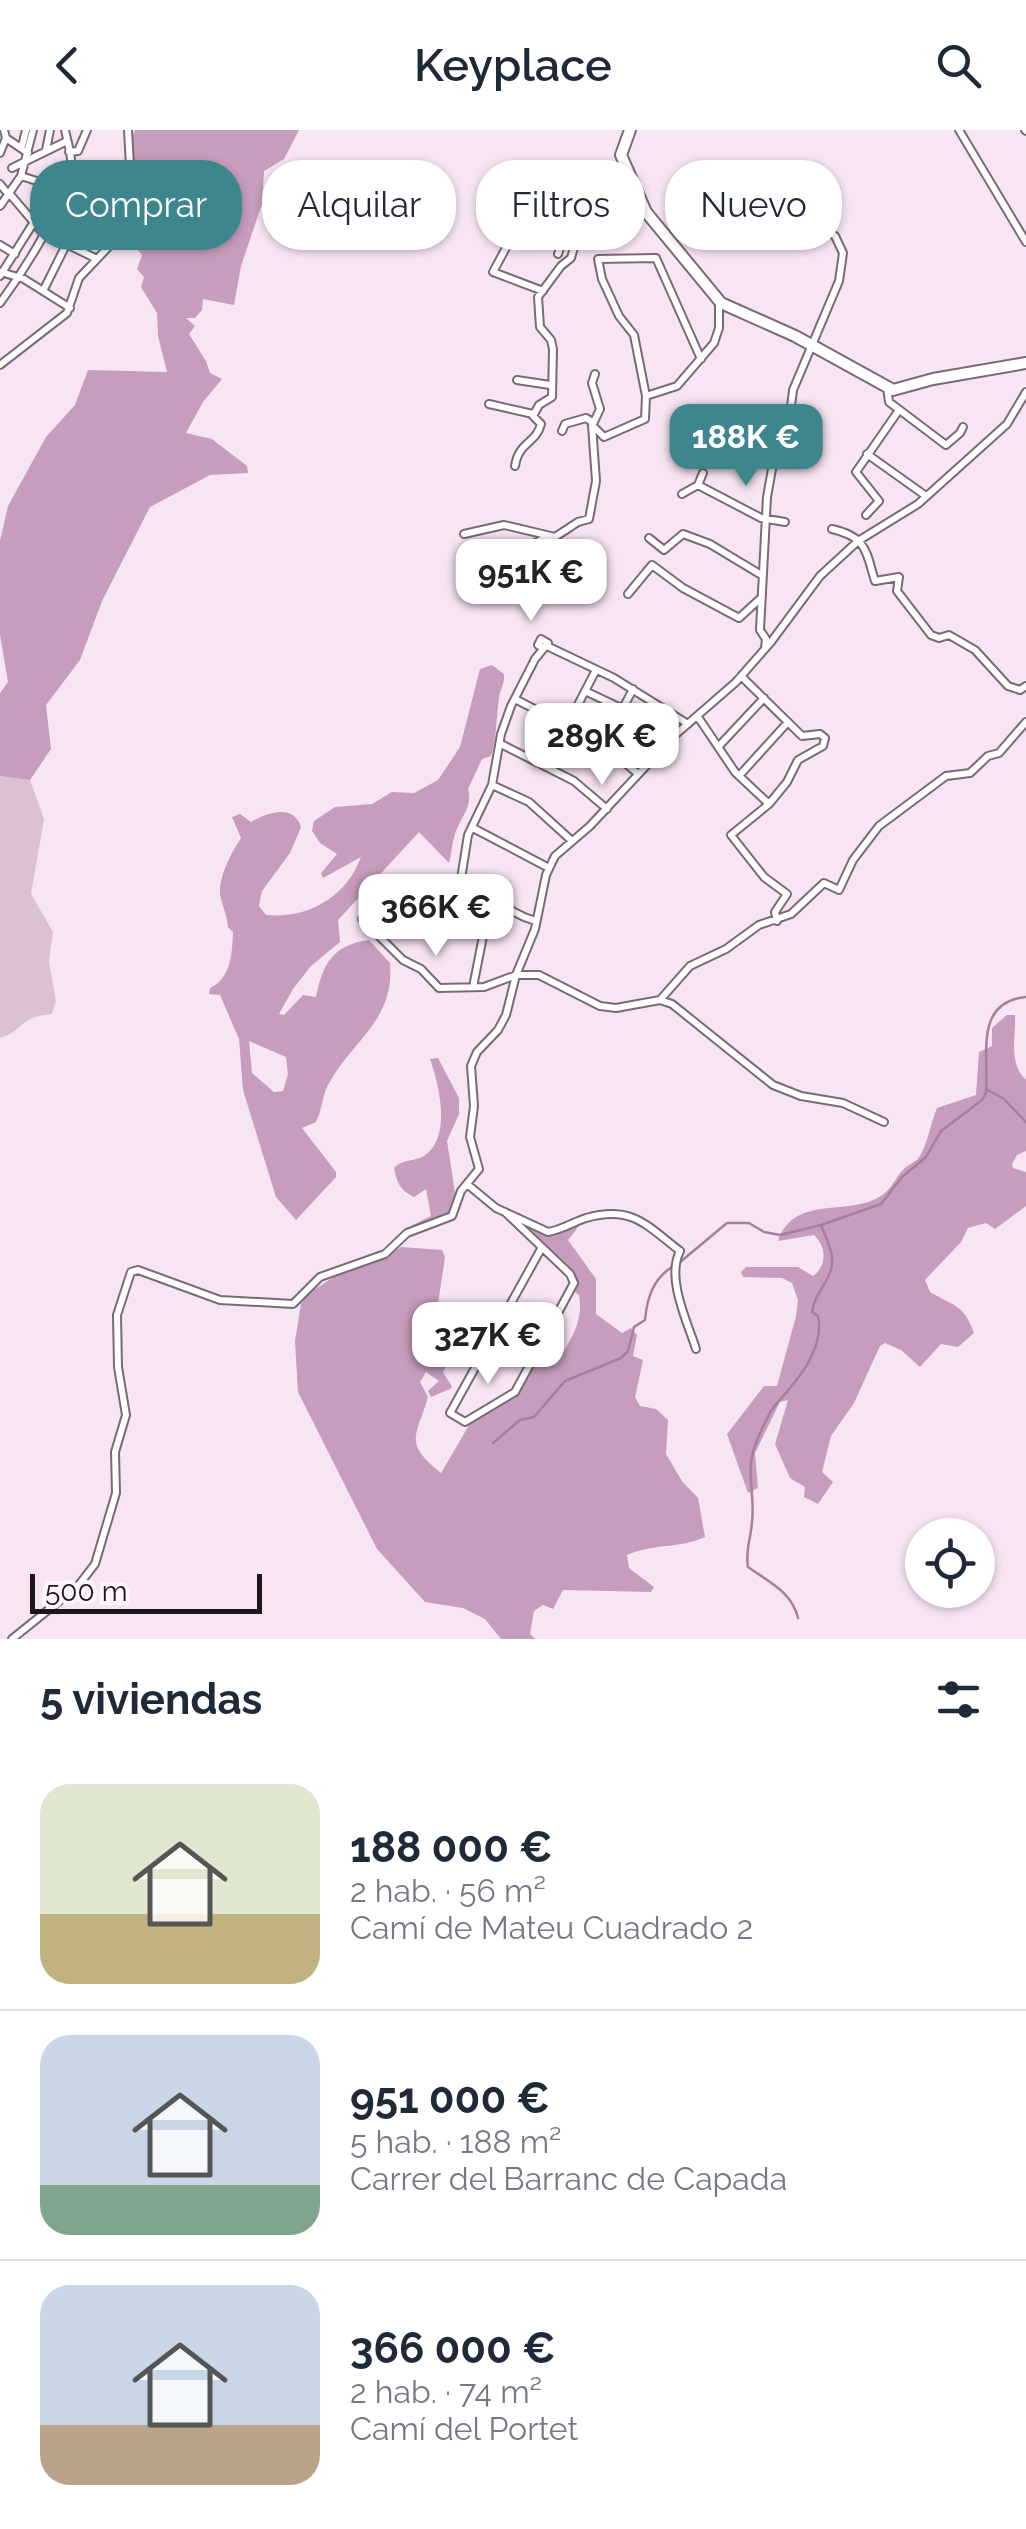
<!DOCTYPE html>
<html lang="es">
<meta charset="utf-8">
<style>
:root{--surface:#fff;--page:#f2f2f3;--text:#1f2937;--muted:#747a83;--line:#e0e1e3;--accent:#3e868e}
body{margin:0;font-family:Raleway,sans-serif;background:var(--page);color:var(--text);height:100vh;display:flex;flex-direction:column;font-size:38px;white-space:nowrap}
*{box-sizing:border-box;margin:0}
p{font-size:32px;color:var(--muted)}
.icon{flex:none;width:55px;height:55px;fill:none;stroke:currentColor;stroke-width:2;stroke-linecap:round;stroke-linejoin:round}
.map{position:relative;height:1509px;overflow:hidden}
.details{display:flex;flex-direction:column;background:var(--surface);flex:1}
.details>*{flex:none}
.banner{position:absolute;left:30px;top:30px;width:968px;height:90px;display:flex;gap:20px}
.fabs{position:absolute;left:905px;top:1388px;display:grid;gap:20px}
.fabs a{display:grid;place-items:center;width:90px;height:90px;border-radius:50%;background:var(--surface);box-shadow:0 2px 8px #0004;font-size:50px}
.scale{position:absolute;left:30px;bottom:25px;width:232px;box-sizing:border-box;padding-left:10px;border:5px solid #1d161b;border-top:0;font-size:28px;line-height:35px;white-space:nowrap;color:#1d161b;-webkit-text-stroke:8px #fef6fc;paint-order:stroke}
.price{position:absolute;translate:-50% -85px;padding:0 22px;border-radius:20px;background:#fff;color:#222;font-size:32px;line-height:65px;filter:drop-shadow(0 2px 5px #0008)}
.price::after{content:'';position:absolute;left:50%;top:60px;width:30px;height:22px;margin-left:-15px;background:inherit;clip-path:polygon(0 0,100% 0,50% 100%)}
.price.on{background:var(--accent);color:#fff}
ul{padding:0;list-style:none}
li{display:flex;align-items:center;gap:30px;height:250px;padding:0 40px}
li+li{border-top:2px solid var(--line)}
li span{display:grid;place-items:center;flex:none;width:280px;height:200px;border-radius:30px;color:#555}
li>.icon{margin-inline-start:auto}
span .icon{width:120px;height:120px;fill:#fffc;stroke-width:1}
li b{font-size:42px}
h2{display:flex;justify-content:space-between;align-items:center;height:120px;padding:0 40px;font-size:42px}
.tag{padding:0 35px;border-radius:40px;background:var(--surface);box-shadow:0 2px 8px #0004;font-size:35px;line-height:90px}
.tag.on{background:var(--accent);color:#fff}
header{display:flex;justify-content:space-between;align-items:center;height:130px;padding:0 40px;background:var(--surface);font-size:45px;font-weight:600}
.map>svg:first-child{display:block}
.green{fill:#dcc1d5}
.forest{fill:#c69dbc;fill-rule:evenodd}
.lines{fill:none;stroke-linecap:round;stroke-linejoin:round}
.stream{stroke:#a77f9e;stroke-width:2.5}
.minor-casing{stroke:#7a6a76;stroke-width:10}
.major-casing{stroke:#7a6a76;stroke-width:14}
.minor{stroke:#fff;stroke-width:6}
.major{stroke:#fff;stroke-width:10}
</style>
<header><svg class="icon" aria-label="back" viewBox="0 0 24 24"><path d="M15 5l-7 7 7 7"/></svg>Keyplace<svg class="icon" aria-label="search" viewBox="0 0 24 24"><circle cx="10" cy="10" r="6"/><path d="M15 15l6 6"/></svg></header>
<div class="map">
<svg width="1026" height="1509" viewBox="0 0 1026 1509">
<rect width="100%" height="100%" fill="#f8e5f3"/>
<path class="green" d="M 0,646 L 30,650 L 44,689 L 31,764 L 53,802 L 49,831 L 56,871 L 52,884 C 18,887 24,901 0,908 Z"/>
<path class="forest" d="M 135,0 L 299,0 L 284,29 L 264,41 L 262,74 L 241,136 L 234,175 L 203,169 L 202,180 L 195,188 L 186,188 L 195,196 L 189,204 L 206,231 L 210,243 L 222,249 L 203,272 L 186,303 L 212,309 L 247,336 L 248,343 L 210,345 L 150,377 L 102,471 L 80,530 L 46,575 L 51,619 L 30,650 L 0,646 L 0,563 L 8,552 L 0,505 L 0,411 L 8,376 L 46,307 L 75,275 L 88,240 L 167,242 L 158,206 L 157,183 L 141,157 L 144,147 L 137,139 L 142,125 L 130,110 L 117,112 L 132,58 L 130,14 Z
M 492,535 L 504,544 C 505,554 500,559 499,568 C 496,588 497,607 491,626 L 482,629 L 468,659 C 473,676 462,685 457,699 C 452,709 452,722 449,733 L 419,702 L 338,790 L 340,812 L 311,836 L 293,859 L 279,884 L 284,885 L 303,865 L 316,867 C 323,833 333,815 369,810 L 390,833 C 395,891 352,910 328,955 C 322,966 322,981 316,992 L 302,998 L 336,1042 L 336,1047 L 296,1090 L 276,1067 L 243,960 L 239,909 L 220,865 L 209,864 L 210,858 C 231,848 232,824 233,802 L 228,797 C 227,785 222,775 220,764 C 219,746 232,721 241,708 L 232,687 L 240,684 L 251,692 C 267,683 293,673 301,697 L 290,723 L 262,761 L 259,776 L 266,785 C 307,789 346,768 361,727 L 323,748 L 321,743 L 337,724 L 320,713 L 312,701 L 314,691 L 335,677 L 372,674 L 392,662 L 414,663 L 438,650 L 460,617 L 480,539 ZM 249,911 L 286,927 L 288,944 L 283,961 L 274,962 L 252,943 Z
M 1007,885 L 1015,885 C 1016,907 1008,934 1026,950 L 1026,1021 L 1017,1025 L 1012,1034 L 1013,1038 L 1026,1042 L 1026,1076 L 995,1099 L 986,1093 L 968,1098 L 961,1112 L 925,1150 L 930,1162 C 953,1176 964,1174 974,1203 L 958,1217 L 941,1214 L 920,1237 L 901,1220 L 885,1213 L 880,1216 L 854,1273 L 831,1306 L 822,1342 L 833,1352 L 818,1374 L 804,1367 L 805,1357 L 790,1348 L 775,1314 L 788,1270 L 780,1272 L 755,1323 L 758,1358 L 748,1363 L 727,1304 L 764,1256 L 777,1256 L 796,1186 L 798,1170 L 792,1153 L 782,1148 L 743,1147 L 741,1142 L 746,1137 L 798,1137 L 813,1146 C 827,1136 827,1117 814,1105 L 778,1111 C 795,1061 855,1090 886,1062 C 893,1056 897,1045 905,1038 C 906,1037 917,1030 918,1029 C 927,1017 931,992 937,978 L 976,965 L 979,922 L 992,916 L 992,898 Z
M 438,928 L 459,968 L 459,984 L 447,1011 L 456,1069 L 448,1084 L 412,1098 L 411,1096 L 431,1086 L 426,1059 L 414,1067 C 400,1060 397,1053 394,1038 C 402,1029 412,1032 422,1027 C 453,1010 439,954 430,929 Z
M 583,1091 L 568,1110 L 596,1149 L 596,1184 L 622,1203 L 631,1198 L 637,1205 L 633,1226 L 643,1230 L 635,1267 L 640,1276 L 656,1279 L 668,1290 L 666,1324 L 682,1351 L 698,1368 L 705,1407 C 679,1419 654,1413 627,1425 L 629,1438 L 654,1457 L 651,1462 L 563,1460 L 553,1479 L 543,1475 L 534,1481 L 530,1504 L 535,1509 L 501,1509 L 485,1489 L 463,1478 L 425,1472 L 377,1419 L 298,1262 L 295,1211 L 301,1174 L 308,1164 L 347,1138 L 380,1130 L 401,1117 L 442,1120 L 445,1127 L 438,1174 L 459,1178 L 484,1201 L 459,1215 L 443,1242 L 452,1257 L 450,1259 L 431,1267 L 428,1261 L 439,1251 L 426,1242 L 420,1252 L 428,1267 C 417,1306 402,1312 441,1343 L 472,1290 L 514,1266 L 534,1231 L 547,1237 L 556,1234 C 570,1211 584,1192 579,1165 L 573,1161 L 577,1153 L 528,1104 L 534,1099 L 549,1104 Z"/>
<g class="lines">
<path class="stream" d="M 986,959 L 1004,969 L 1026,992
M 679,1133 L 727,1093 L 749,1093 L 764,1102 L 780,1105 L 821,1095
M 493,1313 L 520,1290 L 534,1287 L 565,1251 L 621,1228 L 628,1221 L 634,1197 L 645,1190 C 647,1168 653,1149 672,1137
M 798,1488 C 792,1462 769,1452 748,1437 C 745,1420 751,1408 752,1392 C 755,1369 747,1343 753,1322 C 756,1311 769,1281 777,1273 C 797,1251 825,1219 818,1186 L 812,1182 C 814,1162 835,1147 832,1127 C 831,1117 825,1105 821,1095 L 881,1074 L 902,1047 L 926,1027 L 941,1001 L 982,970 L 986,963 C 989,924 974,872 1026,867"/>
<defs>
<path id="minor" d="M 959,0 L 1026,112
M 1025,0 L 1026,1
M 6,8 L 28,23
M 22,16 L 26,0
M 46,20 L 50,0
M 69,22 L 78,21 L 87,0
M 0,23 L 6,8 L 4,0
M 12,38 L 67,11
M 562,44 L 586,46 L 613,65
M 21,46 L 62,59
M 0,54 L 8,64
M 9,63 L 42,102 L 97,129
M 0,76 L 21,46 L 33,0
M 538,92 L 538,97 L 550,109 L 561,115 L 558,124
M 0,115 L 15,124
M 507,116 L 493,142 L 543,161
M 1,142 L 24,149 L 70,178
M 0,146 L 34,92 L 50,55
M 43,161 L 79,89
M 0,173 C 23,142 70,70 71,31 C 71,22 67,10 65,0
M 0,235 L 67,183 L 79,148 L 116,109 L 131,54 L 128,0
M 517,250 L 550,255
M 887,257 L 889,272 L 946,315 L 960,303 L 963,297
M 646,266 L 677,256 L 714,213 L 719,198 L 719,172
M 489,274 L 533,284
M 593,294 L 600,279 L 592,253 L 595,244
M 562,301 L 565,294 L 586,288 L 592,292
M 867,324 L 926,366
M 515,336 C 519,311 536,314 541,294 L 533,286 L 539,275 L 552,267 L 553,219 L 551,210 L 540,197 L 538,167 L 561,136 L 571,128 L 575,114 L 613,65 L 631,68 L 645,82
M 703,343 L 698,355 L 761,388 L 785,392
M 682,364 L 698,355
M 866,385 L 879,371 L 856,342 L 899,280
M 832,399 C 868,407 866,423 875,451 L 899,447 L 897,461 L 931,505 L 939,508 L 949,505 L 975,520 L 1008,556 L 1020,560 L 1026,556
M 464,404 L 504,395 L 555,407 L 578,392 L 589,389 L 596,351 L 592,295 L 604,307 L 645,289 L 646,266 L 634,205 L 619,186 L 602,149 L 598,129 L 656,128 L 701,229
M 649,408 L 664,420 L 683,404 L 710,414 L 763,446
M 510,427 L 546,407
M 628,464 L 652,435 L 683,458 L 739,488 L 761,468
M 541,509 L 548,513 L 544,518 L 538,515 Z
M 547,516 L 614,548 L 688,594
M 765,518 L 766,509 L 760,500 L 767,367 L 774,328 L 790,285 L 793,260 L 839,151 L 843,123 L 835,106 L 793,73
M 741,546 L 802,606 L 820,604 L 825,608 L 823,616 L 798,630 L 787,652 L 769,674 L 731,705 L 764,747 L 787,764 L 775,782 L 777,791
M 585,561 L 623,579
M 515,569 L 604,615 L 637,643
M 698,587 L 735,642 L 769,674
M 567,596 L 596,540
M 501,614 L 574,651 L 607,679
M 604,615 L 633,559
M 719,616 L 764,568
M 739,646 L 788,592
M 492,655 L 529,672 L 572,711
M 473,698 L 549,738
M 362,789 L 403,830 L 421,839 L 439,858 L 484,857 L 516,845 L 539,845 L 600,876 L 616,878 L 660,870 L 672,874 L 773,955 L 801,966 L 843,973 L 884,992
M 536,791 C 510,784 503,772 483,760 C 473,754 468,758 461,749 L 468,705 L 492,655 L 501,604 L 511,576 L 535,529 L 544,518
M 473,857 L 487,786 L 481,761
M 660,870 L 690,836 L 726,819 L 759,795 L 791,784 L 824,753 L 839,760 L 853,730 L 879,696 L 946,646 L 970,643 L 988,626 L 999,623 L 1026,592
M 467,1054 L 496,1078 L 548,1102 C 562,1100 573,1092 586,1088 C 632,1075 646,1095 680,1121 C 666,1148 687,1191 696,1219
M 505,1082 L 570,1144 L 574,1153 L 515,1262 L 465,1292 L 450,1283 L 541,1119
M 12,1509 L 78,1456 L 95,1434 L 116,1363 L 115,1322 L 126,1285 L 118,1237 L 117,1185 L 131,1142 L 138,1140 L 220,1170 L 293,1174 L 320,1147 L 385,1124 L 407,1103 L 452,1086 L 461,1061 L 479,1039 L 470,1007 L 474,976 L 471,936 L 477,922 L 498,900 L 506,885 L 516,845 L 535,799 L 546,745 L 555,726 L 590,696 L 675,605 L 736,552 L 771,512 L 820,446 L 858,411 L 918,374 L 1007,294 L 1026,262"/>
<path id="major" d="M 630,0 L 621,25 L 646,82 L 721,173 L 795,206 L 893,260 L 933,249 L 1026,233"/>
</defs>
<use href="#minor" class="minor-casing"/>
<use href="#major" class="major-casing"/>
<use href="#minor" class="minor"/>
<use href="#major" class="major"/>
</g>
</svg>
<div class="fabs">
<a><svg class="icon" aria-label="locate" viewBox="0 0 24 24"><circle cx="12" cy="12" r="6"/><path d="M12 2v4M12 18v4M2 12h4M18 12h4"/></svg></a>
</div>
<div class="scale">500 m</div>
<b class="price on" style="left:746px;top:359px">188K €</b>
<b class="price" style="left:531px;top:494px">951K €</b>
<b class="price" style="left:602px;top:658px">289K €</b>
<b class="price" style="left:436px;top:829px">366K €</b>
<b class="price" style="left:488px;top:1257px">327K €</b>
<div class="banner">
<a class="tag on">Comprar</a>
<a class="tag">Alquilar</a>
<a class="tag">Filtros</a>
<a class="tag">Nuevo</a>
</div>
</div>
<section class="details">
<h2>5 viviendas<svg class="icon" aria-label="filters" viewBox="0 0 24 24"><path d="M4 7h16M4 17h16"/><circle cx="9" cy="7" r="2"/><circle cx="15" cy="17" r="2"/></svg></h2>
<ul>
<li><span style="background:linear-gradient(#dfe7d0 65%,#c2b280 0)"><svg class="icon" aria-label="home" viewBox="0 0 24 24"><path d="M3 11l9-7 9 7M6 9v11h12V9"/></svg></span><div><b>188 000 €</b><p>2 hab. · 56 m²</p><p>Camí de Mateu Cuadrado 2</p></div></li>
<li><span style="background:linear-gradient(#c9d6e8 75%,#7fa58c 0)"><svg class="icon" aria-label="home" viewBox="0 0 24 24"><path d="M3 11l9-7 9 7M6 9v11h12V9"/></svg></span><div><b>951 000 €</b><p>5 hab. · 188 m²</p><p>Carrer del Barranc de Capada</p></div></li>
<li><span style="background:linear-gradient(#c9d6e8 70%,#b9a48a 0)"><svg class="icon" aria-label="home" viewBox="0 0 24 24"><path d="M3 11l9-7 9 7M6 9v11h12V9"/></svg></span><div><b>366 000 €</b><p>2 hab. · 74 m²</p><p>Camí del Portet</p></div></li>
</ul>
</section>
